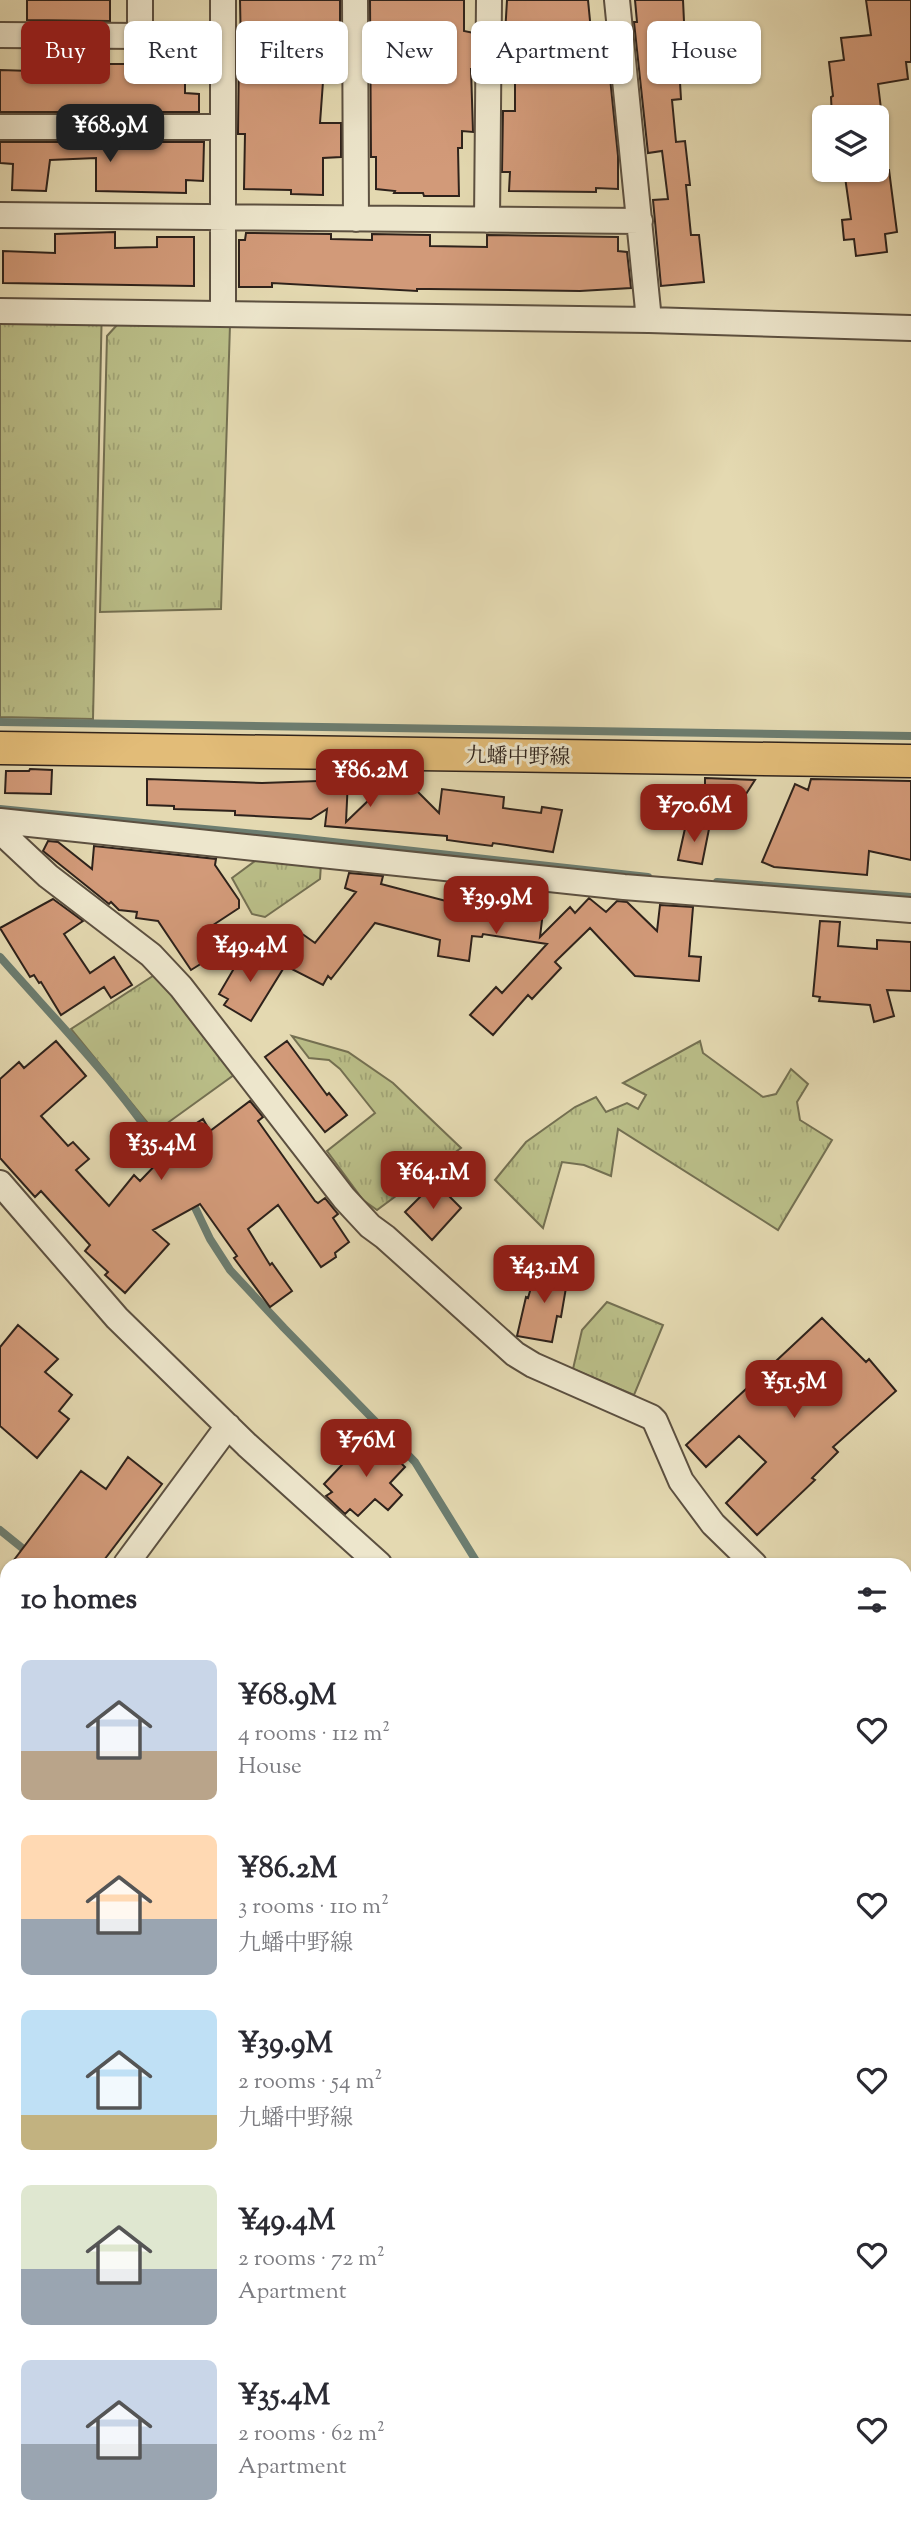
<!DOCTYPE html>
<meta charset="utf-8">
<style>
:root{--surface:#fff;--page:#f7f7f7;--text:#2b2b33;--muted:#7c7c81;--accent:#8f2418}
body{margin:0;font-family:"Sorts Mill Goudy","Noto Serif JP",serif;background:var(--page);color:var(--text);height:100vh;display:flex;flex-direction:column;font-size:26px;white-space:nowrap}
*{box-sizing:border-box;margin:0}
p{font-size:23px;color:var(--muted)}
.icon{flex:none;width:38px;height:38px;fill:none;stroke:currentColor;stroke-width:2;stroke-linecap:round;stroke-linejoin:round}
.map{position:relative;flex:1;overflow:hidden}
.details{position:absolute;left:0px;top:1558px;width:912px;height:975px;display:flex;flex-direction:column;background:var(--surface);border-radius:21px 21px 0 0;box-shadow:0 2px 5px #0004}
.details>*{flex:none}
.guide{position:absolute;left:21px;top:21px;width:870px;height:63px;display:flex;gap:14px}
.tools{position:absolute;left:812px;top:105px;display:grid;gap:14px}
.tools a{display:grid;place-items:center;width:77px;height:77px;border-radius:10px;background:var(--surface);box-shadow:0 2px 5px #0004;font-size:35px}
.price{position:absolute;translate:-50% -60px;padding:0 16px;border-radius:14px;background:var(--accent);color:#fff;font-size:23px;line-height:46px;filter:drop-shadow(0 2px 4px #0008)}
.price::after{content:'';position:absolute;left:50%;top:42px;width:21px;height:16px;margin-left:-10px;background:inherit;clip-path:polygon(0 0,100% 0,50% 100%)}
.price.on{background:#222;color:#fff}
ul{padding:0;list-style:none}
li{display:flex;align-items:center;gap:21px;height:175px;padding:0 21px}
li span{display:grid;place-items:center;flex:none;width:196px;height:140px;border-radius:10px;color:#555}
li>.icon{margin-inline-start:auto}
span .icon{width:84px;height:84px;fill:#fffc;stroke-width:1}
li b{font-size:30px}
h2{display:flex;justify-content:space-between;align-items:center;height:84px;padding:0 21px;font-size:30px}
.tag{padding:0 24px;border-radius:10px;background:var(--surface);box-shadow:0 2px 5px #0004;font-size:24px;line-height:63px}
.tag.on{background:var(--accent);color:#fff}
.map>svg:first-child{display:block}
.grass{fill:url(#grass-tufts);stroke:#747052;stroke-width:2}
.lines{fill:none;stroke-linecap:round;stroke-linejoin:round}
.stream{stroke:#6c7d70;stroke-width:8}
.building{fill:#d29a79;stroke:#2e221b;stroke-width:2}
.minor-casing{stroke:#5c5040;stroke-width:28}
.major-casing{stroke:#2e221b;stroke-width:35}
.path{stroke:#2e221b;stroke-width:4.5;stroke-dasharray:5 3.5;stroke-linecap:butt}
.minor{stroke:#ede6cc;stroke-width:24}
.major{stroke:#e2bc78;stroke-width:32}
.labels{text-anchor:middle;stroke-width:6;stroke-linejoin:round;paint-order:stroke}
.street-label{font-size:21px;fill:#2e221b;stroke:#ede6cc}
</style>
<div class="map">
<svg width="911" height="2532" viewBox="0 0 911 2532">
<defs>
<pattern id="grass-tufts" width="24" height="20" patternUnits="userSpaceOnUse" patternTransform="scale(1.75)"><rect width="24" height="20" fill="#babe88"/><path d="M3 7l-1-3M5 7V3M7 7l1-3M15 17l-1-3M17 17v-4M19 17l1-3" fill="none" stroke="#a0a375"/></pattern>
</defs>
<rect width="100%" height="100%" fill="#e4d9b1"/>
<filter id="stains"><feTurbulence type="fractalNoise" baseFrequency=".00286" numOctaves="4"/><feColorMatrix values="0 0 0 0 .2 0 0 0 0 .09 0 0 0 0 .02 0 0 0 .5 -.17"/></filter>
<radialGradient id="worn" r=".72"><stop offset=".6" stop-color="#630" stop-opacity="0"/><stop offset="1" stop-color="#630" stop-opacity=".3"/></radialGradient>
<path class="grass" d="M 0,300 L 102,302 L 93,719 L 0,717 Z
M 127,322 L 230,325 L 221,609 L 100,612 L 107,336 L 117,325 Z
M 263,855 L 321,864 L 320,879 L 265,917 L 252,914 L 232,878 Z
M 159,972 L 238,1072 L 155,1132 L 71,1029 Z
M 292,1036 L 348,1052 L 393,1083 L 461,1148 L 377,1210 L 363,1200 L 327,1151 L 375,1113 L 340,1069 L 329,1060 L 309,1058 Z
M 700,1041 L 703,1053 L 763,1097 L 776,1094 L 791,1069 L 808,1084 L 797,1102 L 800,1120 L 832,1140 L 778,1230 L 618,1129 L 611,1176 L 584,1165 L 562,1162 L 543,1228 L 495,1180 L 526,1142 L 575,1107 L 596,1097 L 606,1112 L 627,1103 L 638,1109 L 646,1095 L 623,1083 Z
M 607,1302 L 663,1325 L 634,1395 L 573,1369 L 582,1330 Z
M 7,1762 L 7,1879 L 0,1869 L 0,1769 Z
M 7,2012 L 7,2227 L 0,2234 L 0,2019 Z
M 225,2525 L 269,2525 L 271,2532 L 211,2532 L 210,2529 Z"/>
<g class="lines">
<path class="stream" d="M 0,722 L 911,736
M 0,809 L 297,838 L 648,877
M 717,882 L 911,897
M 0,957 C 58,1023 122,1087 169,1162
M 190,1197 L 210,1239 L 230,1270 L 284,1328 L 415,1462 L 478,1564
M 0,1530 L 42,1564
M 0,2240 L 7,2233
M 691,2525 L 694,2532
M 93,2532 L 150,2525"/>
</g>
<path class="building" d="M 27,0 L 110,0 L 110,21 L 27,20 Z
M 240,0 L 340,0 L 340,69 L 324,68 L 320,123 L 341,123 L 341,157 L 323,158 L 323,195 L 291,194 L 291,190 L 244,189 L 245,134 L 238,134 L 239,51 L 241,51 Z
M 370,0 L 464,0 L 464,31 L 474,33 L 473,69 L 471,69 L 473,132 L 462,131 L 462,148 L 458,148 L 459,196 L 424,196 L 423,193 L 394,193 L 395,191 L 376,189 L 376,157 L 371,157 Z
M 507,0 L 588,0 L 591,31 L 594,31 L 594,57 L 608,58 L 618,156 L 618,189 L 596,188 L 596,192 L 509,191 L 510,172 L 502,172 L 503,111 L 515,111 L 515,69 L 503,69 Z
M 635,0 L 683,0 L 686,65 L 679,65 L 681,99 L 672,100 L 676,142 L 685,141 L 690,185 L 686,185 L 691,235 L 699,235 L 704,282 L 661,286 L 653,200 L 668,199 L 662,151 L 648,153 L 634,22 L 637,22 Z
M 866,0 L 911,0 L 911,62 L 906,62 L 908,79 L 878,84 L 882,117 L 832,117 L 831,97 L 833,96 L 829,62 L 844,60 L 841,38 L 871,35 Z
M 90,62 L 90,64 L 182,64 L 181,81 L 185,81 L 185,93 L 199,94 L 199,112 L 0,112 L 0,70 L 31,71 L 31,66 Z
M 0,142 L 204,142 L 203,181 L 186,180 L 186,193 L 96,191 L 96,158 L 50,160 L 46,191 L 12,190 L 13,164 L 0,163 Z
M 844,170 L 889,170 L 897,232 L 885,234 L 887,252 L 856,256 L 854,239 L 844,240 L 842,220 L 851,219 Z
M 115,232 L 115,248 L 157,247 L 157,237 L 194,237 L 194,286 L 3,283 L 3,251 L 55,253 L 55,234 Z
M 246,233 L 331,234 L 331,239 L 372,240 L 372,234 L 430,235 L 430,246 L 487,247 L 487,235 L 618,237 L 618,251 L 627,252 L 631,288 L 580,291 L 429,289 L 417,289 L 417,291 L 272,283 L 272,287 L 239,287 L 239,240 L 245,240 Z
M 30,769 L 52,770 L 51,794 L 5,793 L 6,771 L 29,771 Z
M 398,772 L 439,813 L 442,789 L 504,797 L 503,808 L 541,813 L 542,807 L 562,810 L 553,852 L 493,843 L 492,846 L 469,843 L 447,840 L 447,836 L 325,826 L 327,809 L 311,819 L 235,815 L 235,811 L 174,809 L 174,806 L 147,805 L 147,779 L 262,783 L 348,780 L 346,822 Z
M 705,778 L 755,780 L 730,819 L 705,817 Z
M 811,779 L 911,781 L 911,860 L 869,851 L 867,875 L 774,867 L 762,862 L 795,784 L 808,790 Z
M 686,824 L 709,829 L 702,864 L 678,860 Z
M 48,841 L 58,842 L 92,869 L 94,846 L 216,859 L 215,865 L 239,900 L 239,908 L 201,933 L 215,955 L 191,970 L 158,921 L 136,918 L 137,912 L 119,910 L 111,902 L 109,904 L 43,851 Z
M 349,873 L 383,876 L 381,884 L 446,901 L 447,888 L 520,896 L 520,893 L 545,895 L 540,937 L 570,907 L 575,913 L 589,898 L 606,912 L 617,901 L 627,902 L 657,931 L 660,905 L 693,907 L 689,956 L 701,957 L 699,981 L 635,976 L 590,928 L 555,962 L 561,968 L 532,999 L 528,995 L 493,1035 L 470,1015 L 496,987 L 502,993 L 547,944 L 483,934 L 482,937 L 472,936 L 469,961 L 438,956 L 440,940 L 375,923 L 331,979 L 328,976 L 323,985 L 270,958 L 294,928 L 315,943 L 356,892 L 345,888 Z
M 53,899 L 83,921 L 64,934 L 90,973 L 114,957 L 132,985 L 111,998 L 104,987 L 61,1015 L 41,982 L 39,983 L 34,975 L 30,977 L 0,928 Z
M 820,921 L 840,922 L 838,946 L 877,949 L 877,940 L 911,942 L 911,991 L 887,990 L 894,1016 L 874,1022 L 870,1005 L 819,1001 L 820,997 L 813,996 Z
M 252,950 L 283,969 L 251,1021 L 224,1005 L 228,999 L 219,994 L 243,953 L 249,956 Z
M 56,1041 L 86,1076 L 41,1116 L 68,1146 L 73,1142 L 89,1159 L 76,1170 L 109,1206 L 134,1175 L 140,1181 L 167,1153 L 164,1144 L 203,1119 L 210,1131 L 250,1101 L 263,1117 L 258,1121 L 315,1201 L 318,1203 L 325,1198 L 338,1214 L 333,1218 L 349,1242 L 335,1253 L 336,1257 L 321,1267 L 278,1205 L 248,1229 L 270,1265 L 272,1263 L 292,1291 L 270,1307 L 234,1258 L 237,1256 L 200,1204 L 153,1230 L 169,1244 L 125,1293 L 105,1275 L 108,1272 L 85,1251 L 90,1245 L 41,1191 L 35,1197 L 0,1158 L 0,1079 L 19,1062 L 24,1068 Z
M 287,1041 L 327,1095 L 329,1093 L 347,1115 L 325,1132 L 265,1057 Z
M 435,1182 L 461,1208 L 432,1240 L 405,1212 Z
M 544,1265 L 569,1270 L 561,1317 L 557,1316 L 552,1342 L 517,1336 L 526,1297 L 528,1298 L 532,1284 L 540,1285 Z
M 822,1318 L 866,1362 L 869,1359 L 896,1391 L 833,1447 L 838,1452 L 812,1478 L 815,1480 L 757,1535 L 726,1503 L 766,1462 L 739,1436 L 706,1467 L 686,1445 Z
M 18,1325 L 58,1359 L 45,1372 L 72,1395 L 59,1411 L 69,1419 L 37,1458 L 0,1426 L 0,1347 Z
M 371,1434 L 405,1467 L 390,1483 L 402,1495 L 388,1510 L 375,1499 L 358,1516 L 350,1509 L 345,1514 L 326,1496 L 332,1492 L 324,1484 Z
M 128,1457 L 162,1484 L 101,1564 L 11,1564 L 81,1471 L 106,1489 Z"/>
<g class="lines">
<defs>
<path id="minor" d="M 355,0 L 356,219
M 617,0 L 649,320
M 0,35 L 140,36 L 140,0
M 0,127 L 223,127
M 0,215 L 640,221
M 487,220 L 489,0
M 0,311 L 649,320 L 911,328
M 223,313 L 223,0
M 0,821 L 624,887 L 911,910
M 0,831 L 48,876 L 151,955 L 181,987 L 344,1198 L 370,1226 L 385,1237 L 515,1354 L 533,1365 L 651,1417 L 655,1421 L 681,1481 L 713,1524 L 754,1564
M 0,1183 L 117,1318 L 247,1445 L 379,1564
M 126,1564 L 228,1426
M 0,1680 L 7,1673
M 905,1787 L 911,1795
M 905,2477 L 911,2486
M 185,2525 L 186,2532
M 0,2530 L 46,2525"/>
<path id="major" d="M 0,748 L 911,761"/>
</defs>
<use href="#minor" class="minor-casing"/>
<use href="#major" class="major-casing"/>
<path class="path" d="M 905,1903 L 911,1909
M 905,1947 L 911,1945
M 0,2248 L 7,2242
M 681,2525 L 684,2532"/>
<use href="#minor" class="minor"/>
<use href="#major" class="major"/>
</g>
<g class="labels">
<g class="street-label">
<text transform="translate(518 756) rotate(1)" y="7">九蟠中野線</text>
</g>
</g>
<rect width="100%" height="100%" filter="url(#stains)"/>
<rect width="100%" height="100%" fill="url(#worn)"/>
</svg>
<div class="tools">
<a><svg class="icon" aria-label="layers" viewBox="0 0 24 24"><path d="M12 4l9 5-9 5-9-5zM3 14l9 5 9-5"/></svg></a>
</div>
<b class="price on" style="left:110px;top:164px">¥68.9M</b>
<b class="price" style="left:370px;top:809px">¥86.2M</b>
<b class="price" style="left:694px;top:844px">¥70.6M</b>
<b class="price" style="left:496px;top:936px">¥39.9M</b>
<b class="price" style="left:250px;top:984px">¥49.4M</b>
<b class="price" style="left:161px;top:1182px">¥35.4M</b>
<b class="price" style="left:433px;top:1211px">¥64.1M</b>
<b class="price" style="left:544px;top:1305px">¥43.1M</b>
<b class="price" style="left:794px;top:1420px">¥51.5M</b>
<b class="price" style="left:366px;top:1479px">¥76M</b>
<div class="guide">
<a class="tag on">Buy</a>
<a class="tag">Rent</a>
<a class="tag">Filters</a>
<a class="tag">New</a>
<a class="tag">Apartment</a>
<a class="tag">House</a>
</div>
<section class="details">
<h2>10 homes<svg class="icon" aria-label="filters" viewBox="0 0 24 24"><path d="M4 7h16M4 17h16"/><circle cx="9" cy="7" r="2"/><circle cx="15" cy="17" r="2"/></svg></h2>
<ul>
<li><span style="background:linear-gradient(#c9d6e8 65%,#b9a48a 0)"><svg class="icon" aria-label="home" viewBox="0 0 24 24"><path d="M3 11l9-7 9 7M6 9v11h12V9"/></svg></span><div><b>¥68.9M</b><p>4 rooms · 112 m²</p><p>House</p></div><svg class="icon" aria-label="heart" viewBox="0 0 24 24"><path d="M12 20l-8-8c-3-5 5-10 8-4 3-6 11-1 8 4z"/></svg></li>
<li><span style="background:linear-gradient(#ffd9b3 60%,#9aa5b1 0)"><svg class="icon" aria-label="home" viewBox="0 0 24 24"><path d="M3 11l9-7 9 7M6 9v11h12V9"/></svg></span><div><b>¥86.2M</b><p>3 rooms · 110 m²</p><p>九蟠中野線</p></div><svg class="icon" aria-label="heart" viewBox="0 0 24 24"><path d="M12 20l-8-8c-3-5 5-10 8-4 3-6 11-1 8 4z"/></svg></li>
<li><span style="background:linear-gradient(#bfe0f5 75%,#c2b280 0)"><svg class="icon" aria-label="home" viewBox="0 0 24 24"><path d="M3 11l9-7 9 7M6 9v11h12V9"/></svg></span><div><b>¥39.9M</b><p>2 rooms · 54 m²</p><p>九蟠中野線</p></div><svg class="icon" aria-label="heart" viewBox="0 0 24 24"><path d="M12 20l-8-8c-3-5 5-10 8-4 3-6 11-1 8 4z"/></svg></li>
<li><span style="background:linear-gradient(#dfe7d0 60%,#9aa5b1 0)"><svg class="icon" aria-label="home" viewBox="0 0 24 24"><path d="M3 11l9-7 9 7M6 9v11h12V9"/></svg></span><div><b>¥49.4M</b><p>2 rooms · 72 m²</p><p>Apartment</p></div><svg class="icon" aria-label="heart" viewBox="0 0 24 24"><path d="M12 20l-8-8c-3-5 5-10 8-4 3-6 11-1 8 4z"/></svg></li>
<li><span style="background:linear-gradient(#c9d6e8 60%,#9aa5b1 0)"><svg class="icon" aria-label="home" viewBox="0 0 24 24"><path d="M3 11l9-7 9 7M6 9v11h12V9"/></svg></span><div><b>¥35.4M</b><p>2 rooms · 62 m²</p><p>Apartment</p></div><svg class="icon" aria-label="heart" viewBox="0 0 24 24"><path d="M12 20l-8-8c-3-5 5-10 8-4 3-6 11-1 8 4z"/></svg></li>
</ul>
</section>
</div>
